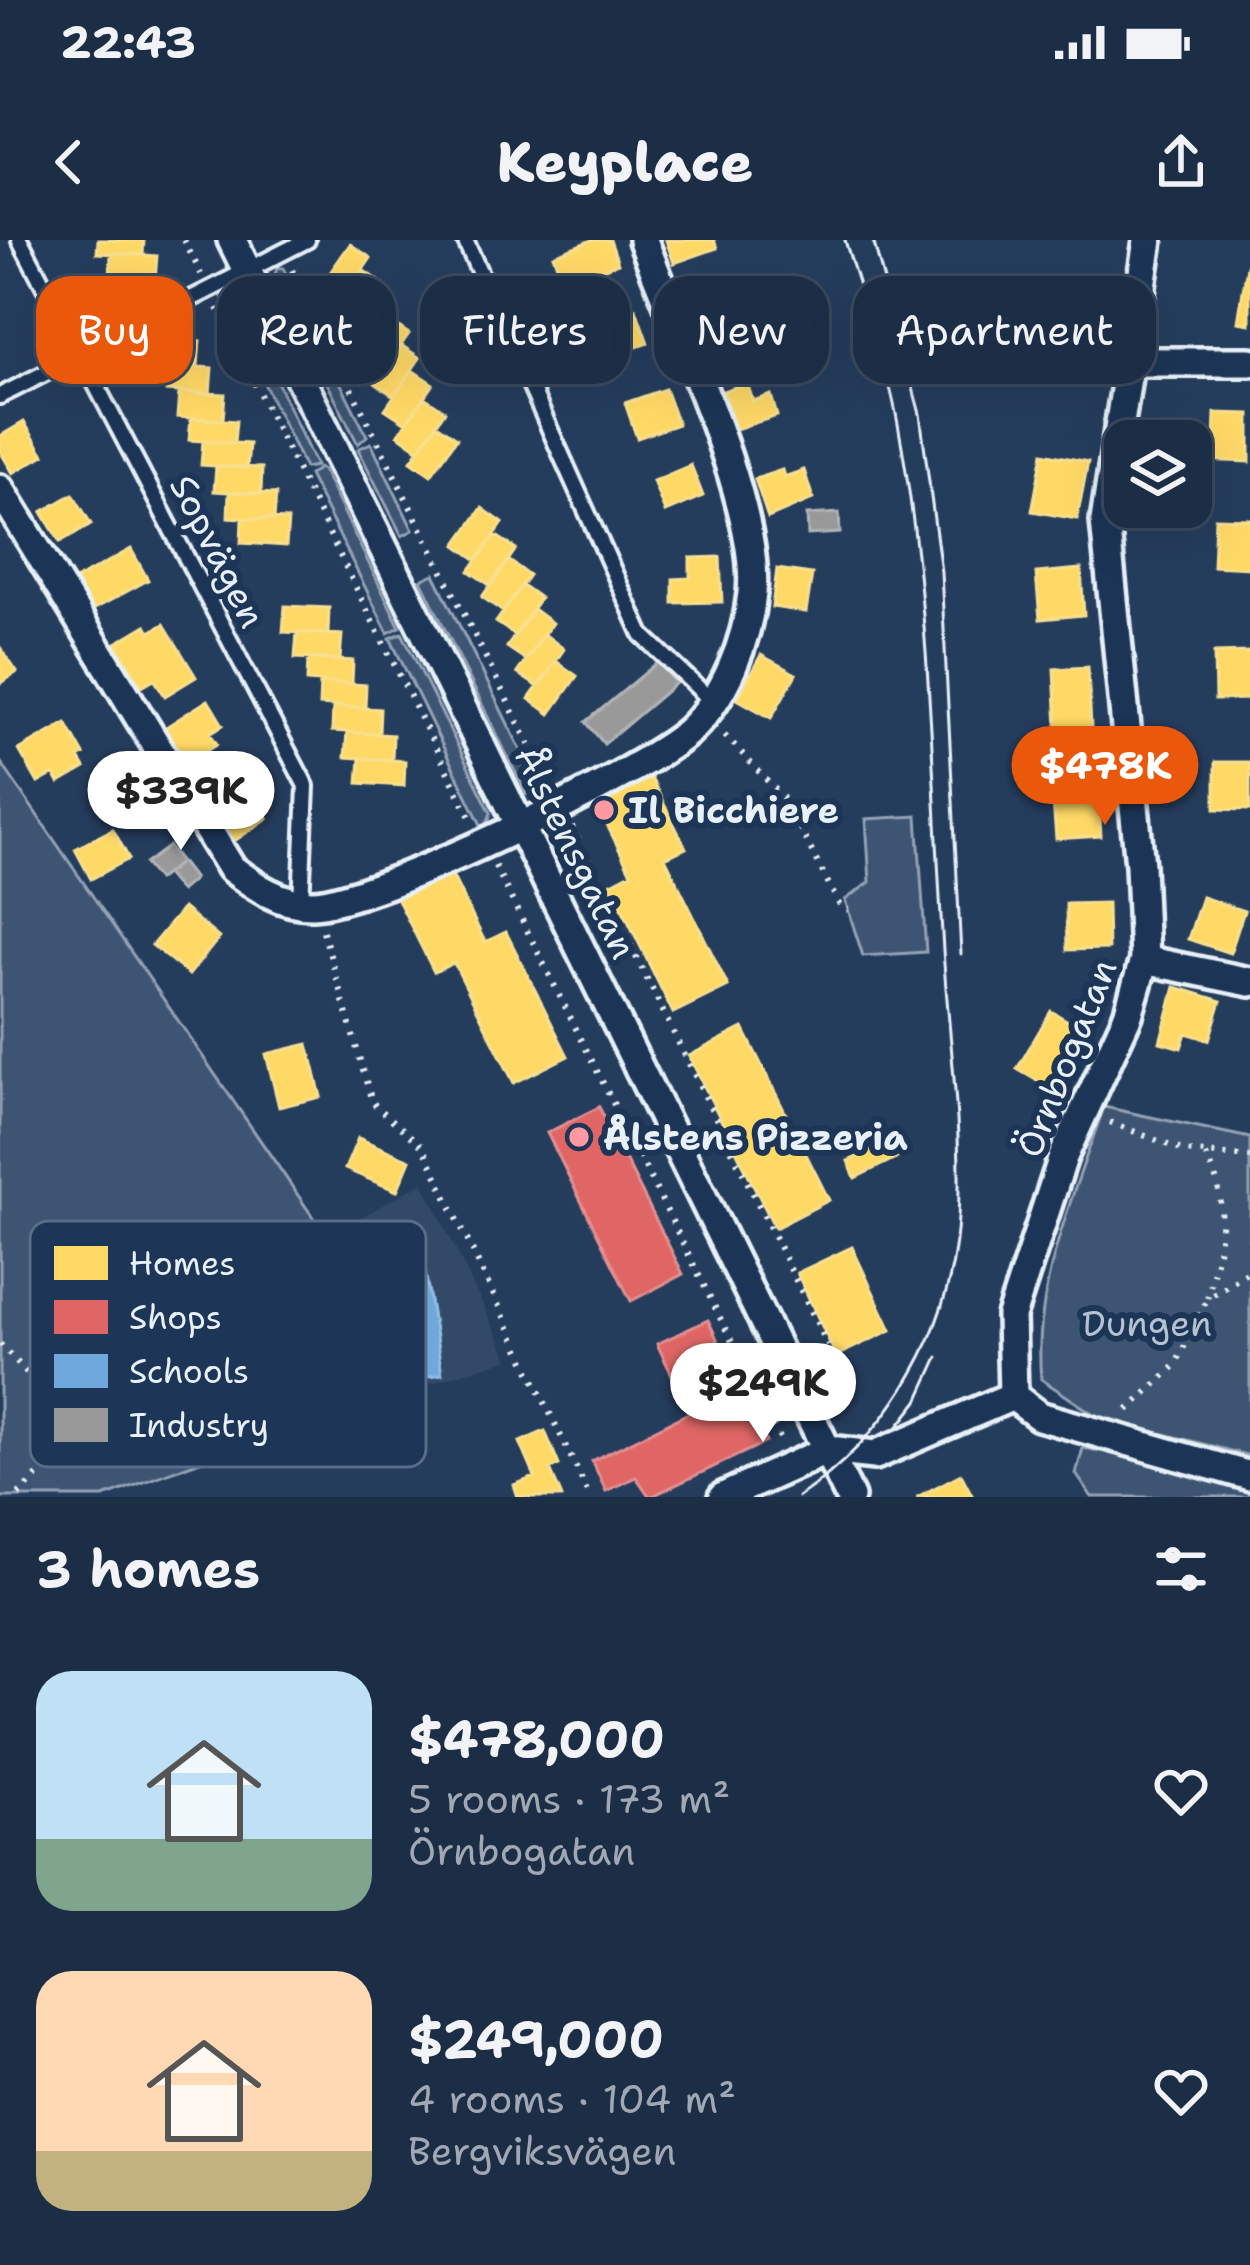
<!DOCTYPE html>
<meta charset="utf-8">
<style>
:root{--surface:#1c2e46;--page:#293a51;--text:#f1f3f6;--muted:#a0a8b3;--line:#3a4a5f;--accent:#ea580c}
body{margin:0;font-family:"Shantell Sans",sans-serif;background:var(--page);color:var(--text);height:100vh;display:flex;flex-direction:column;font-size:45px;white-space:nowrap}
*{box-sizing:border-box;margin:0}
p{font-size:39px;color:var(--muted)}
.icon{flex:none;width:66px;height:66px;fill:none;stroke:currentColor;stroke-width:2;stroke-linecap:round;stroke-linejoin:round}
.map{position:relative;height:1257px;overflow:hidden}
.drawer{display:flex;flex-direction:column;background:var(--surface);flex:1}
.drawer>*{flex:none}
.top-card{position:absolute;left:36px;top:36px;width:1179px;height:108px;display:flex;gap:24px}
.fabs{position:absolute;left:1104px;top:180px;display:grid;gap:24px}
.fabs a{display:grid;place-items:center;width:108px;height:108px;border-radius:24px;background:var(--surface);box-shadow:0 12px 48px #0002,0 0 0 3px var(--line);font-size:60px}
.price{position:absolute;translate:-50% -102px;padding:0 27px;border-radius:42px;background:#fff;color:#222;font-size:39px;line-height:78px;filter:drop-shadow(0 3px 6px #0008)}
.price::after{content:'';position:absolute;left:50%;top:72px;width:36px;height:27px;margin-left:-18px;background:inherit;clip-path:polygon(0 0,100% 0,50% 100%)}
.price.on{background:var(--accent);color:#fff}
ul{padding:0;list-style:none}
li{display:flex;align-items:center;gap:36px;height:300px;padding:0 36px}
li span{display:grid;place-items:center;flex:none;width:336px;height:240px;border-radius:36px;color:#555}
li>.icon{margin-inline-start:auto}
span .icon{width:144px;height:144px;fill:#fffc;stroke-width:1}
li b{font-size:51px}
h2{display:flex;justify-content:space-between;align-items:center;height:144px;padding:0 36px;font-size:51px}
.tag{padding:0 42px;border-radius:36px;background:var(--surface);box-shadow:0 12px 48px #0002,0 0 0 3px var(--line);font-size:42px;line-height:108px}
.tag.on{background:var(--accent);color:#fff}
.status{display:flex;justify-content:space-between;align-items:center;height:84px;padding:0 60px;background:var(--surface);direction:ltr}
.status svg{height:33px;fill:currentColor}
header{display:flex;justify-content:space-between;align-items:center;height:156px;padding:0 36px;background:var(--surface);font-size:54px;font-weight:800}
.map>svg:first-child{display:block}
.built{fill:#334a68}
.green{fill:#3e5472;stroke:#93a2b5;stroke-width:3}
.homes{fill:#ffd966;stroke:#f8e092;stroke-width:3}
.shops{fill:#e06666;stroke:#e29092;stroke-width:3}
.schools{fill:#6fa8dc;stroke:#93bee4;stroke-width:3}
.industry{fill:#999;stroke:#b1b3b6;stroke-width:3}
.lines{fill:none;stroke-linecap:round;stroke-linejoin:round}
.service-casing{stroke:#e8f1f8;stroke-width:22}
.minor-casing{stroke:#e8f1f8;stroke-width:36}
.path{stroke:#e8f1f8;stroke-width:6;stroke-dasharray:3 9;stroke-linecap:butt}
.service{stroke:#1d3557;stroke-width:14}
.minor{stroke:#1d3557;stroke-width:27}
.tram{stroke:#e8f1f8;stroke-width:3}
.poi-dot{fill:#ff9aa2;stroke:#1d3557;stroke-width:4.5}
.labels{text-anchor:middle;stroke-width:12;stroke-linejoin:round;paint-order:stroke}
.street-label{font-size:36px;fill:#e8f1f8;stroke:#1d3557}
.poi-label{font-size:36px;font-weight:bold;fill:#e8f1f8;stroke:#1d3557;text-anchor:start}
.park-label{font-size:36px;fill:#b5c2d0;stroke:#1d3557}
.key{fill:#1d3557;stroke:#5a6d87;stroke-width:3}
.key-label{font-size:33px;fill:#e8f1f8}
</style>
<div class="status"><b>22:43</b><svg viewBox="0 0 49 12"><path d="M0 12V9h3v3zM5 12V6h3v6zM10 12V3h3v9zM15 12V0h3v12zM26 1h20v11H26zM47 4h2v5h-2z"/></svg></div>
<header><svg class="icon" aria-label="back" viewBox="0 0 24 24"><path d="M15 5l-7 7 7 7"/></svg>Keyplace<svg class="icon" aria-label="share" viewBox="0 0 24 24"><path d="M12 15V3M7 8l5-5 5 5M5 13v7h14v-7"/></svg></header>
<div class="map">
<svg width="1250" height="1257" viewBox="0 0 1250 1257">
<rect width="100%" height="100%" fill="#253d5d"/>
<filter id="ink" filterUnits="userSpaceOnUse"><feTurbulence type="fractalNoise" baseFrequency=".00833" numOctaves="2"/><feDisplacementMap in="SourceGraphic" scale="24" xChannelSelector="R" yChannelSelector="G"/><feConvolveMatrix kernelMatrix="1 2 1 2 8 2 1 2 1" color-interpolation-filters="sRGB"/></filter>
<g filter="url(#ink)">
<path class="built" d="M 423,942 L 509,1119 L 359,1165 L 348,985 Z"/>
<path class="green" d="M 277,28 L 283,28 L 367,196 L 358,204 L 274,38 Z
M 229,52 L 237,55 L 316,226 L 305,228 L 222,57 Z
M 371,203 L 413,290 L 402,296 L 358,209 Z
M 319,228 L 323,230 L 400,387 L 388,393 L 309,235 Z
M 434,334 L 545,559 L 526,554 L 421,340 Z
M 402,393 L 491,573 L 484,591 L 390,398 Z
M 0,521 L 341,1018 L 352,1164 L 104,1257 L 0,1257 Z
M 917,576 L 926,712 L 863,716 L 845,660 L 870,642 L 866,579 Z
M 1104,867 L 1250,898 L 1250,1216 L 1098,1177 L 1041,1139 C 1032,1048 1074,953 1104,867 Z
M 1083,1208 L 1167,1223 L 1250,1247 L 1250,1257 L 1092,1257 L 1076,1234 Z"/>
<path class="homes" d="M 98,0 L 144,0 L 143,15 L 97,13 Z
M 592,0 L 610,0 L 618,23 L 564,43 L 553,15 Z
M 666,0 L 714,0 L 717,8 L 674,23 Z
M 350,4 L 371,18 L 346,55 L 324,41 Z
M 111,13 L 157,16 L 155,41 L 110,39 Z
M 1247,26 L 1250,27 L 1250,84 L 1238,82 Z
M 363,30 L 384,45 L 359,81 L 337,67 Z
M 735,45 L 742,83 L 705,97 L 692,61 Z
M 1061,47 L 1115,56 L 1106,108 L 1065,101 L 1066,92 L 1054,90 Z
M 377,56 L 398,70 L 372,107 L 351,93 Z
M 636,69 L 648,103 L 596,121 L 584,88 Z
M 390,81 L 409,94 L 383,131 L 364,118 Z
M 155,99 L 200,101 L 198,127 L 153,124 Z
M 1038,103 L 1067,108 L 1064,130 L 1034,124 Z
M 401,105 L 420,118 L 394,156 L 375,143 Z
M 168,125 L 212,128 L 210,154 L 166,151 Z
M 412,130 L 433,144 L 406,183 L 385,169 Z
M 747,143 L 753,161 L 771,155 L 777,176 L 736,189 L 723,151 Z
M 665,149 L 678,184 L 637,198 L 625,163 Z
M 179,152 L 225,154 L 223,180 L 177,177 Z
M 424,157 L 445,171 L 419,210 L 398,195 Z
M 1215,173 L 1250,174 L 1250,222 L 1197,220 L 1198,199 L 1214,200 Z
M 191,178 L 236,181 L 234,203 L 189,200 Z
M 24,182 L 44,215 L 13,233 L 0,211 L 0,196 Z
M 437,184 L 457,198 L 431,235 L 411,221 Z
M 203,201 L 249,204 L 247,228 L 201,225 Z
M 1043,213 L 1088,222 L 1077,279 L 1032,271 Z
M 691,225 L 703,256 L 665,272 L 653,241 Z
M 216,226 L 262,228 L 261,254 L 214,251 Z
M 782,230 L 784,237 L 804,230 L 813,259 L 768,278 L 755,239 Z
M 229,252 L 276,254 L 274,280 L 228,277 Z
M 73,254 L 91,284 L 60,302 L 42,272 Z
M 482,268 L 503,283 L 477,320 L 456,305 Z
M 242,278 L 288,280 L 286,306 L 241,303 Z
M 1215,278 L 1250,279 L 1250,328 L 1213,326 Z
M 495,295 L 516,309 L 491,346 L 469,331 Z
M 131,309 L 148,340 L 89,372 L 73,341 Z
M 720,317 L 722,362 L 673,363 L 673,339 L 690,338 L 690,318 Z
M 508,320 L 529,335 L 503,372 L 482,357 Z
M 777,329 L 812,334 L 806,372 L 772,367 Z
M 1081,329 L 1084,375 L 1040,379 L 1036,333 Z
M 522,345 L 540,358 L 515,395 L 496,382 Z
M 285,366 L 329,368 L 328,394 L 283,392 Z
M 533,369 L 552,383 L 526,420 L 507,407 Z
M 164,384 L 196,437 L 165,456 L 154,439 L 142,446 L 116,403 L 146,385 L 150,392 Z
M 297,392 L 342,395 L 340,420 L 295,418 Z
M 544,394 L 564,409 L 538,447 L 517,433 Z
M 0,407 L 17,432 L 0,444 Z
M 1250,412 L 1250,459 L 1215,460 L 1214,413 Z
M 761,415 L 796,434 L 771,478 L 737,459 Z
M 308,418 L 353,421 L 352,444 L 307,441 Z
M 556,421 L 577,436 L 550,474 L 529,459 Z
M 1088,427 L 1091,487 L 1057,489 L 1054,429 Z
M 320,442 L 366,445 L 365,468 L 319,465 Z
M 208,460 L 223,485 L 210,493 L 217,504 L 185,523 L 163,489 Z
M 333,466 L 380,469 L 379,494 L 332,491 Z
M 66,483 L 84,515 L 79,518 L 85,528 L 59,543 L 54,534 L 38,543 L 19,510 Z
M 347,492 L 393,495 L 392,520 L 345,517 Z
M 360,518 L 405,521 L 404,546 L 358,543 Z
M 1215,522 L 1250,522 L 1250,570 L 1215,569 Z
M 650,536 L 686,608 L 665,618 L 728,746 L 673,773 L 610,644 L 631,633 L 596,563 Z
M 1098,546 L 1101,596 L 1056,599 L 1052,549 Z
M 233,547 L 241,559 L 250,553 L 268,578 L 233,602 L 207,564 Z
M 113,589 L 129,619 L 91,639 L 75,609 Z
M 448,627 L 485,702 L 506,692 L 568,816 L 514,843 L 454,723 L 434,732 L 395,654 Z
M 1202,657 L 1244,671 L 1230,713 L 1188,699 Z
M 1107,663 L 1108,709 L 1067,710 L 1066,664 Z
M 183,668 L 219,698 L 189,735 L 152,705 Z
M 1175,747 L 1221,761 L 1209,800 L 1186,793 L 1181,808 L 1160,802 Z
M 1051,771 L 1087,792 L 1053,850 L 1017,829 Z
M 743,788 L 829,960 L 775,988 L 689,816 Z
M 308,804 L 321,857 L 279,867 L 266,814 Z
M 358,898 L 410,920 L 397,951 L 345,929 Z
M 893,900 L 900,916 L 855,938 L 848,921 Z
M 852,1007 L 891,1090 L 836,1116 L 797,1033 Z
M 545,1191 L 559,1225 L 550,1229 L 562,1257 L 518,1257 L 514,1245 L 535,1237 L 520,1202 Z
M 961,1234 L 973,1257 L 917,1257 Z"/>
<path class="shops" d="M 599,867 L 683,1034 L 631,1061 L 547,893 Z
M 708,1080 L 766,1202 L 650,1257 L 636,1237 L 606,1251 L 592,1221 L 690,1172 L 657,1104 Z"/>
<path class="schools" d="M 425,1030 L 442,1134 L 382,1145 L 364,1041 Z"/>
<path class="industry" d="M 839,273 L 840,293 L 808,295 L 807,275 Z
M 658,422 L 676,443 L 604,504 L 586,482 Z
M 169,606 L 181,622 L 158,640 L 145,624 Z
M 181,622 L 194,639 L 180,651 L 166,634 Z"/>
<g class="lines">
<defs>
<path id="service" d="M 20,0 L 306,546 L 301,664
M 465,0 L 642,395 L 713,462
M 0,156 L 307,0"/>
<path id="minor" d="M 232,0 L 850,1257
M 1132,122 L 1250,122
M 0,249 L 231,628 C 256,647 280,664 312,664 C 374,663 641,534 689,491 C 725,457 747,402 752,353 C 761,267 675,86 643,0
M 1144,720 L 1250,742
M 1013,1156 L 1011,1076 L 1063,917 L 1128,775 L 1144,720 L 1140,625 L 1105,281 L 1148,0
M 1013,1156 L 1039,1176 L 1250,1236
M 723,1257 L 828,1210 L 875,1215 L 1013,1156"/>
</defs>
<use href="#service" class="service-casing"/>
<use href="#minor" class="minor-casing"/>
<path class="path" d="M 184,0 L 201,34
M 292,30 L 549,544
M 217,68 L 470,577
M 725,495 L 786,561 L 840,666 L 848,670
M 572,587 L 848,1146 L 827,1156
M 495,626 L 781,1200
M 323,691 L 372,862 L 423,907 L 590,1257
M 1110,882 L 1184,911 L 1250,917
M 1206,915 C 1232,964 1220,1007 1207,1059 L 1250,1031
M 0,1104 C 56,1162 86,1196 16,1257
M 1128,1170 L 1175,1126 L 1207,1059"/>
<use href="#service" class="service"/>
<use href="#minor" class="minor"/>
<path class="tram" d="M 873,0 L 920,174 L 941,332 L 961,714
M 896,1189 L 918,1161 L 938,1117
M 798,1257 C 883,1200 944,1104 956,1001 C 966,914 949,800 943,710 C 932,535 930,356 898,184 C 887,122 862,60 845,0"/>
</g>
</g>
<g class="poi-dot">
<circle cx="604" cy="570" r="12"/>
<circle cx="579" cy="897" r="12"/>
</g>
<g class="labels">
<g class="street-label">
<text transform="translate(218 311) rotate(63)" y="13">Sopvägen</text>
<text transform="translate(576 612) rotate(64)" y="13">Ålstensgatan</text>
<text transform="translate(1066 818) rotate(-68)" y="13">Örnbogatan</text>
</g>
<g class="poi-label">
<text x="628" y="583">Il Bicchiere</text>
<text x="603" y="910">Ålstens Pizzeria</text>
</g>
<g class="park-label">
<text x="1147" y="1096">Dungen</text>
</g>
</g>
<rect x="30" y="981" width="396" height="246" rx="18" class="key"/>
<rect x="54" y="1006" width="54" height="34" fill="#ffd966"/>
<rect x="54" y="1060" width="54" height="34" fill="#e06666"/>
<rect x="54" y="1114" width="54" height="34" fill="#6fa8dc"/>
<rect x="54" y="1168" width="54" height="34" fill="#999"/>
<g class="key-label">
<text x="129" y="1035">Homes</text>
<text x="129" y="1089">Shops</text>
<text x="129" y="1143">Schools</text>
<text x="129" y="1197">Industry</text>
</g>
</svg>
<div class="fabs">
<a><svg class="icon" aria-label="layers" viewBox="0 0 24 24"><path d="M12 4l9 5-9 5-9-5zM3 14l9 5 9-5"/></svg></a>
</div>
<b class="price on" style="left:1105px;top:588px">$478K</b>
<b class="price" style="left:181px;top:613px">$339K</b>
<b class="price" style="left:763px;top:1205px">$249K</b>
<div class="top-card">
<a class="tag on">Buy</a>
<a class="tag">Rent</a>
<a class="tag">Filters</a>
<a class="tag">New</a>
<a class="tag">Apartment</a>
</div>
</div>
<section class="drawer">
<h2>3 homes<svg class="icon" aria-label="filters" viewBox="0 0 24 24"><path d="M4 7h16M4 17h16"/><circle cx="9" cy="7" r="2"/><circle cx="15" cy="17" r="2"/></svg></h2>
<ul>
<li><span style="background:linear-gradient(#bfe0f5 70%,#7fa58c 0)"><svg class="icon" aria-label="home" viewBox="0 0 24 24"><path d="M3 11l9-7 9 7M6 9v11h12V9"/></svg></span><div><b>$478,000</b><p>5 rooms · 173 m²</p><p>Örnbogatan</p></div><svg class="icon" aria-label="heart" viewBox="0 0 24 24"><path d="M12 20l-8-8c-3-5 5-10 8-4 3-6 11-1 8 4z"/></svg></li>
<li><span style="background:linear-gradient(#ffd9b3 75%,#c2b280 0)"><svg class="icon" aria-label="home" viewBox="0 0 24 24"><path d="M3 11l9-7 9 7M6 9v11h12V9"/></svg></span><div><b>$249,000</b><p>4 rooms · 104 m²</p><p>Bergviksvägen</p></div><svg class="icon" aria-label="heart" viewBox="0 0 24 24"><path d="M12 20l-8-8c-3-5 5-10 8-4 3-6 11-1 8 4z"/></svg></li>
</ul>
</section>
